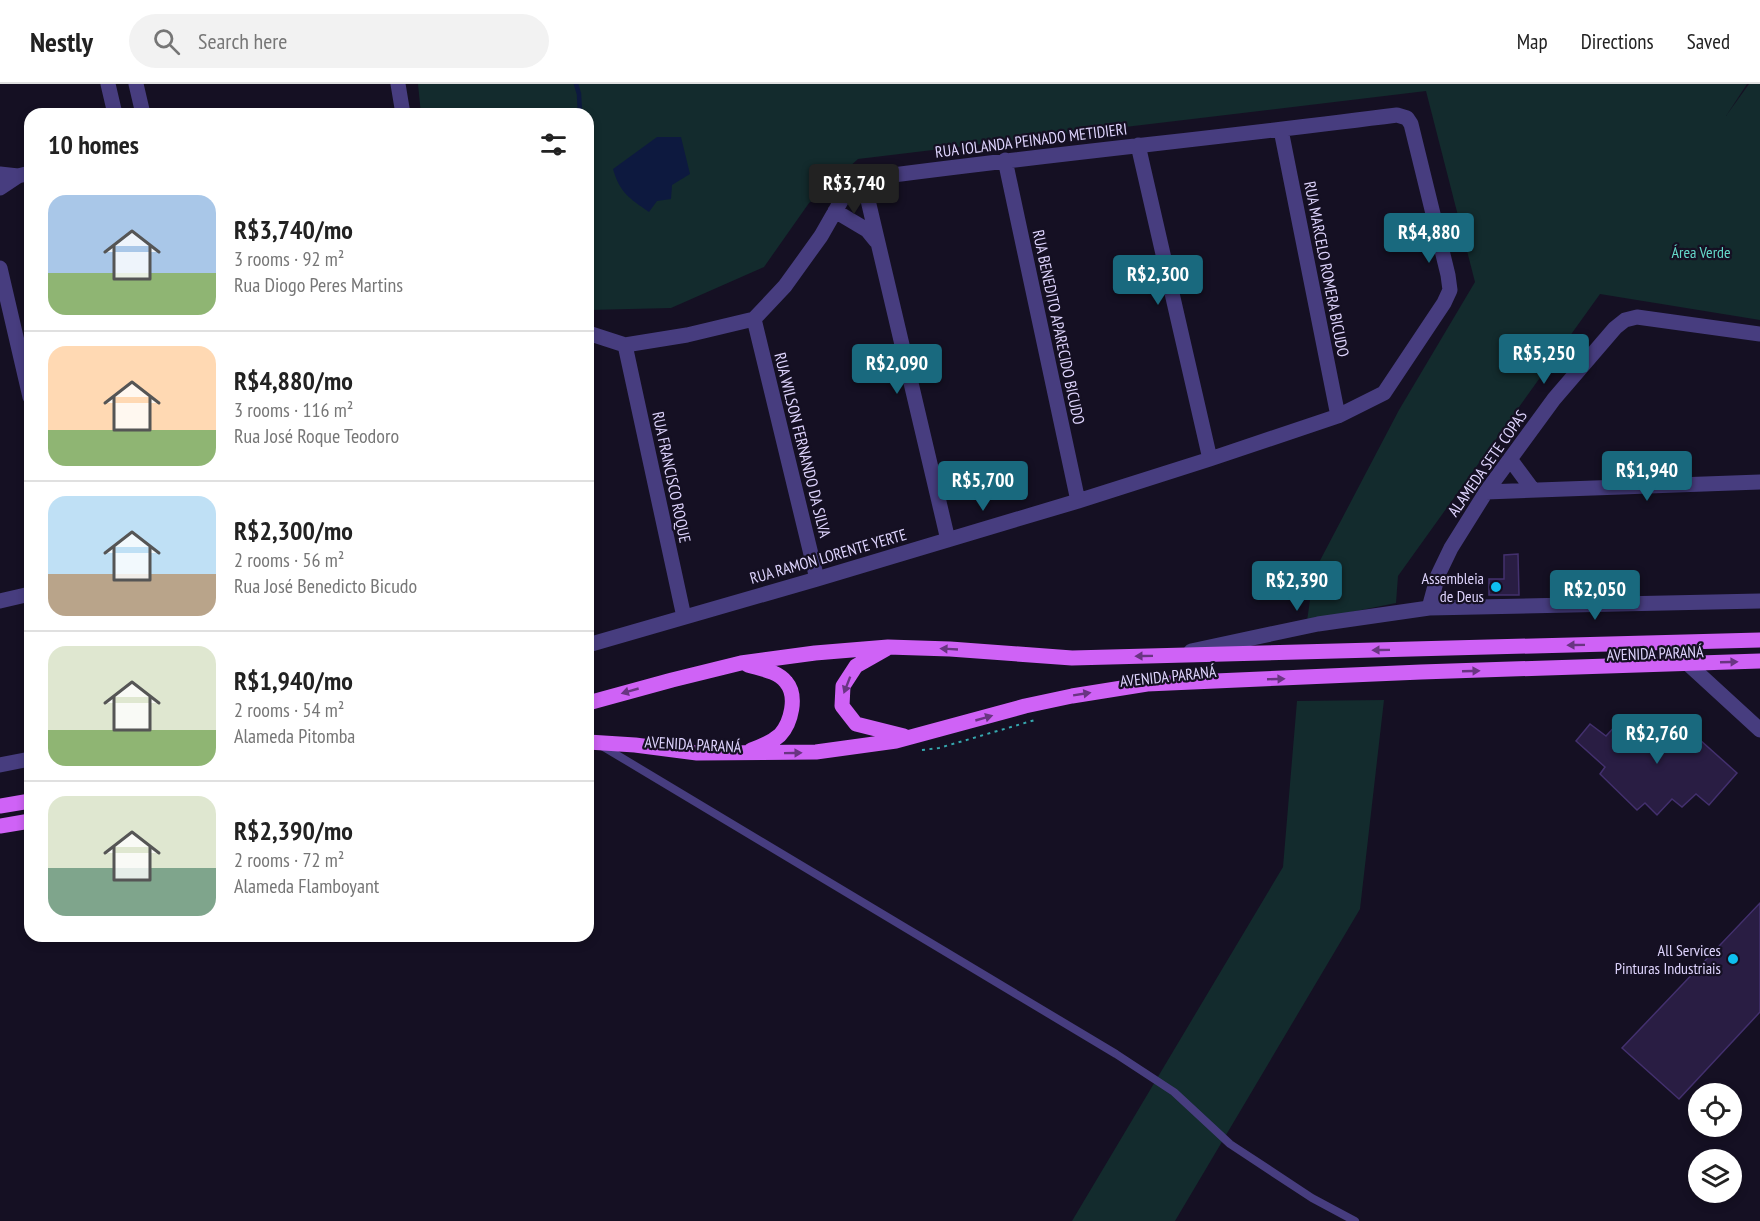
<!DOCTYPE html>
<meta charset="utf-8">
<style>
:root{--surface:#fff;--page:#f2f2f2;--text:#222;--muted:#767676;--line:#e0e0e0;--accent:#19697e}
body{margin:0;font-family:"PT Sans Narrow",sans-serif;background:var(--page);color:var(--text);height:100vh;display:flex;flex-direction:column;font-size:22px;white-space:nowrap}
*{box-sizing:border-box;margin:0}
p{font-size:20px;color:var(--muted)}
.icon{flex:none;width:33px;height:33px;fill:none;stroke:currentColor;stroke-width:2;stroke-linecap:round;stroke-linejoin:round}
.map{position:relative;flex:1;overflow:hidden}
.panel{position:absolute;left:24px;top:24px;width:570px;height:834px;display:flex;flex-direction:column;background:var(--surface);border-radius:18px;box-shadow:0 3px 9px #0003}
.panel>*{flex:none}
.buttons{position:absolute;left:1688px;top:999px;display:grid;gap:12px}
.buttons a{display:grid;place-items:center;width:54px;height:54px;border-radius:50%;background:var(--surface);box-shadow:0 3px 9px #0003;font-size:30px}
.price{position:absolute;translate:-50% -51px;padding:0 14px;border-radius:6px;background:var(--accent);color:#fff;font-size:20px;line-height:39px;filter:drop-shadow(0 2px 3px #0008)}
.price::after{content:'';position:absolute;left:50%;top:36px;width:18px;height:14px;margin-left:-9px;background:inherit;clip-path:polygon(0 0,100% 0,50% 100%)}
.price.selected{background:#222;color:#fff}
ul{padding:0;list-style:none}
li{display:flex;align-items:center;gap:18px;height:150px;padding:0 24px}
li+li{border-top:2px solid var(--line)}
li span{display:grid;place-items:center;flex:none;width:168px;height:120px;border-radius:18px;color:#555}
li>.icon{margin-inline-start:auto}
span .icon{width:72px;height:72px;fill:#fffc;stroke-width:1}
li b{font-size:26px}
h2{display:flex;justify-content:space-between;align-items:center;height:72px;padding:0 24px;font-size:26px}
header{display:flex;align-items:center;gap:36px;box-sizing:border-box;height:84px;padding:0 30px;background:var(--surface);border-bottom:2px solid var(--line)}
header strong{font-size:28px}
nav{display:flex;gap:33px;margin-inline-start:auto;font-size:21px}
.search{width:420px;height:54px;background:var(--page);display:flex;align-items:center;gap:15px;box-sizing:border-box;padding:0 21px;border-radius:33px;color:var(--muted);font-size:22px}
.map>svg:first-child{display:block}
.green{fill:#132b2d}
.water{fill:#0d193f}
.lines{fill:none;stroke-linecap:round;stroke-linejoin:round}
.stream{stroke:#0d193f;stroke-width:4.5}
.building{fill:#291d43;stroke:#43306e;stroke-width:1.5}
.path{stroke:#36a8af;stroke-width:2;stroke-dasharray:3 4.5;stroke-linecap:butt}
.lane{stroke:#473d7f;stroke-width:8}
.street{stroke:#473d7f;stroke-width:15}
.primary{stroke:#cf62f6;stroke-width:15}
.oneway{fill:#693582}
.poi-dot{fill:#0ebfef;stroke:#151023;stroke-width:2}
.labels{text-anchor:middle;stroke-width:4.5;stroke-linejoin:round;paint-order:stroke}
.street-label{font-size:16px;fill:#ded4fd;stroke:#151023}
.park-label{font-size:16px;fill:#64d8c9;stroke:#151023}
.poi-label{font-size:16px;fill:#ded4fd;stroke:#151023;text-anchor:end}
</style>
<header>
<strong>Nestly</strong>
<div class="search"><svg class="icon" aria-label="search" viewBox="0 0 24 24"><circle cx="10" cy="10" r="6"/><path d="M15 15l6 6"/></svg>Search here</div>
<nav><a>Map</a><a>Directions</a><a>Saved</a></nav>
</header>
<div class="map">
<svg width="1760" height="1137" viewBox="0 0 1760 1137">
<rect width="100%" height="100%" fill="#151023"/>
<path class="green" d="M 418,0 L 1747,0 L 1726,32 L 1749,0 L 1760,0 L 1760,236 L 1600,210 L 1398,492 L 1396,519 L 1307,537 L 1314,488 L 1399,326 L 1475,198 L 1426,7 L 858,75 L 809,119 L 764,183 L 671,224 L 589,226 L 588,30 L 421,30 Z
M 1384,616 L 1360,825 L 1175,1137 L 1072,1137 L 1283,783 L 1297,617 Z"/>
<path class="water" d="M 657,53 L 681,53 L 690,90 L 672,101 L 671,115 L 657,117 L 649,128 C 629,114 620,109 613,85 Z"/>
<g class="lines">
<path class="stream" d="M 576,0 L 579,10 L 580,30"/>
</g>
<path class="building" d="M 1518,470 L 1519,511 L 1489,511 L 1489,495 L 1504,495 L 1504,471 Z
M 1620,637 L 1635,650 L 1649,637 L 1668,652 L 1681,639 L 1737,689 L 1709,721 L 1696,710 L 1682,723 L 1672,715 L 1657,731 L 1645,719 L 1637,726 L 1600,690 L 1605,683 L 1576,657 L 1590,640 L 1606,652 Z
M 1760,819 L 1760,928 L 1679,1015 L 1622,964 Z"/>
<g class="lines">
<path class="path" d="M 922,666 L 939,664 L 1035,636"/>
<path class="lane" d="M 602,662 L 1116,970 L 1174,1008 L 1230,1060 L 1312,1114 L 1355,1137"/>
<path class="street" d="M 108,0 L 115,30
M 136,0 L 143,30
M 398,0 L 403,30
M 1281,46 L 1338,332
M 1138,61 L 1210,375
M 1005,76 L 1078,417
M 0,90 L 18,92 L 30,89
M 863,95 L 948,456
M 0,104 L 18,92
M 835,127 L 867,146 L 876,157
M 0,184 L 30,313
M 754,235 L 817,495
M 588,249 L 625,261 L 687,251 L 754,235 L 785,202 L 821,152 L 845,110 L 863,95 C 1041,71 1219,54 1397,31 L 1407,34 L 1411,40 L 1448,191 L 1450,206 L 1444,219 L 1384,309 L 1338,332 L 1210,375 L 1078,417 L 817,495 L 588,561
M 625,261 L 684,533
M 1510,375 L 1533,406
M 1486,408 L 1760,398
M 0,517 L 30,510
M 1429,524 L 1438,491 L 1451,464 L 1486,408 L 1554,315 L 1615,244 L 1625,236 L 1637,233 L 1760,250
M 1191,567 L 1318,540 L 1429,524 L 1760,517
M 1687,579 L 1760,646
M 0,681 L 30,675"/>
<path class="primary" d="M 886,565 L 856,582 L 843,602 L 842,622 L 856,640 L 904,652
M 748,581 C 761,585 777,587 786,598 C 798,612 791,639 780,651 C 772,658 760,663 751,666
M 588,619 L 672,596 L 741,579 L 815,569 L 888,563 L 950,565 L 1072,574 L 1760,556
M 588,658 L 635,661 L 697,669 L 816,668 L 896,657 L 1025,622 L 1072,612 L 1147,600 L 1421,588 L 1760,577
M 0,722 L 30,717
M 0,742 L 30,737"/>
</g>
<defs><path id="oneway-solid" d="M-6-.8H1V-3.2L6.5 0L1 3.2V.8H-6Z" transform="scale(1.5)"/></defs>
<g class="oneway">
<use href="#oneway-solid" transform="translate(1576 561) rotate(179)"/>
<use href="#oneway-solid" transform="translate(949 565) rotate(-177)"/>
<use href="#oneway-solid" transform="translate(1381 566) rotate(179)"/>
<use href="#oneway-solid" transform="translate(1144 572) rotate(179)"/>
<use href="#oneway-solid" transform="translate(1729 578) rotate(-2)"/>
<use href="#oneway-solid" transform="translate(1471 587) rotate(-2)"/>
<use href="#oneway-solid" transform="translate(1276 595) rotate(-2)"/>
<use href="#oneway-solid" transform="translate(847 601) rotate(111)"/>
<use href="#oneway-solid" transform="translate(630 607) rotate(164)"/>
<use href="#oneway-solid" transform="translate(1082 610) rotate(-9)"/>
<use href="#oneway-solid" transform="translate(984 634) rotate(-16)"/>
<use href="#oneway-solid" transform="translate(793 669) rotate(-1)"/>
</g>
<g class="poi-dot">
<circle cx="1496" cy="503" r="6"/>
<circle cx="1733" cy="875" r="6"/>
</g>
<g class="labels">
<g class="street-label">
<text transform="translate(1031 56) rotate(-7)" y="6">RUA IOLANDA PEINADO METIDIERI</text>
<text transform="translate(1327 185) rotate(79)" y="6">RUA MARCELO ROMERA BICUDO</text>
<text transform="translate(1059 243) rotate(78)" y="6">RUA BENEDITO APARECIDO BICUDO</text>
<text transform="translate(803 361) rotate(76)" y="6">RUA WILSON FERNANDO DA SILVA</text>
<text transform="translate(1487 379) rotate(-55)" y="6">ALAMEDA SETE COPAS</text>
<text transform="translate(672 393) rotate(78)" y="6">RUA FRANCISCO ROQUE</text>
<text transform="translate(828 472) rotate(-16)" y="6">RUA RAMON LORENTE YERTE</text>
<text transform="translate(1655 569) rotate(-2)" y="6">AVENIDA PARANÁ</text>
<text transform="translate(1168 592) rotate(-6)" y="6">AVENIDA PARANÁ</text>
<text transform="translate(693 660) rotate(3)" y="6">AVENIDA PARANÁ</text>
</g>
<g class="park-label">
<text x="1701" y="174">Área Verde</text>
</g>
<g class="poi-label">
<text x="1484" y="500">Assembleia<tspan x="1484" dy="18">de Deus</tspan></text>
<text x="1721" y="872">All Services<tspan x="1721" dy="18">Pinturas Industriais</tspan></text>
</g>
</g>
</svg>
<div class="buttons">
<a><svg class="icon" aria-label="locate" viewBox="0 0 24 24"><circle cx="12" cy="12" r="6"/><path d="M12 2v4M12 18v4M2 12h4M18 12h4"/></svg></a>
<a><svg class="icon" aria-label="layers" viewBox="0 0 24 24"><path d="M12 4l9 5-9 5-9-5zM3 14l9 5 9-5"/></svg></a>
</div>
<b class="price selected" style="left:854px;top:131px">R$3,740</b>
<b class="price" style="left:1429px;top:180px">R$4,880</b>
<b class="price" style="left:1158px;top:222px">R$2,300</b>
<b class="price" style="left:1544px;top:301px">R$5,250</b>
<b class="price" style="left:897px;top:311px">R$2,090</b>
<b class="price" style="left:1647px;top:418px">R$1,940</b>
<b class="price" style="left:983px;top:428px">R$5,700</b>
<b class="price" style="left:1297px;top:528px">R$2,390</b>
<b class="price" style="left:1595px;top:537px">R$2,050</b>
<b class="price" style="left:1657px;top:681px">R$2,760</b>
<section class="panel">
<h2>10 homes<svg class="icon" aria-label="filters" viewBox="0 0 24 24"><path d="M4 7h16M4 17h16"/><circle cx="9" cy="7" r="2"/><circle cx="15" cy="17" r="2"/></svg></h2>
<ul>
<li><span style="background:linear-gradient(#a9c7e8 65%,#8fb573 0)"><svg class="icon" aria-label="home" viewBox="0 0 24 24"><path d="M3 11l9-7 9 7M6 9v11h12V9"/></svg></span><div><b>R$3,740/mo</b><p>3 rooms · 92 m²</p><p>Rua Diogo Peres Martins</p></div></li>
<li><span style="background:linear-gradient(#ffd9b3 70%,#8fb573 0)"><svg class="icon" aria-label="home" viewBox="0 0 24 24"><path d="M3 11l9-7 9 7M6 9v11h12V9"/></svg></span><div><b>R$4,880/mo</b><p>3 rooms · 116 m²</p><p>Rua José Roque Teodoro</p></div></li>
<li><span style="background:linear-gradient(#bfe0f5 65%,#b9a48a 0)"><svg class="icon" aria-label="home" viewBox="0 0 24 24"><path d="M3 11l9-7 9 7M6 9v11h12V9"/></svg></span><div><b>R$2,300/mo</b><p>2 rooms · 56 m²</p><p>Rua José Benedicto Bicudo</p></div></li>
<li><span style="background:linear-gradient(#dfe7d0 70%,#8fb573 0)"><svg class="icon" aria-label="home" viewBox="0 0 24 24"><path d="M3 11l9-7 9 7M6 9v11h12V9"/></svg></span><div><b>R$1,940/mo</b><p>2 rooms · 54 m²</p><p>Alameda Pitomba</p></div></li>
<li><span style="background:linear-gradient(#dfe7d0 60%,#7fa58c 0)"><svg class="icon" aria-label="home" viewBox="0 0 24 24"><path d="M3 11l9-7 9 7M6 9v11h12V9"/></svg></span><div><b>R$2,390/mo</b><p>2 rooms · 72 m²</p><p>Alameda Flamboyant</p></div></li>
</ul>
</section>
</div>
